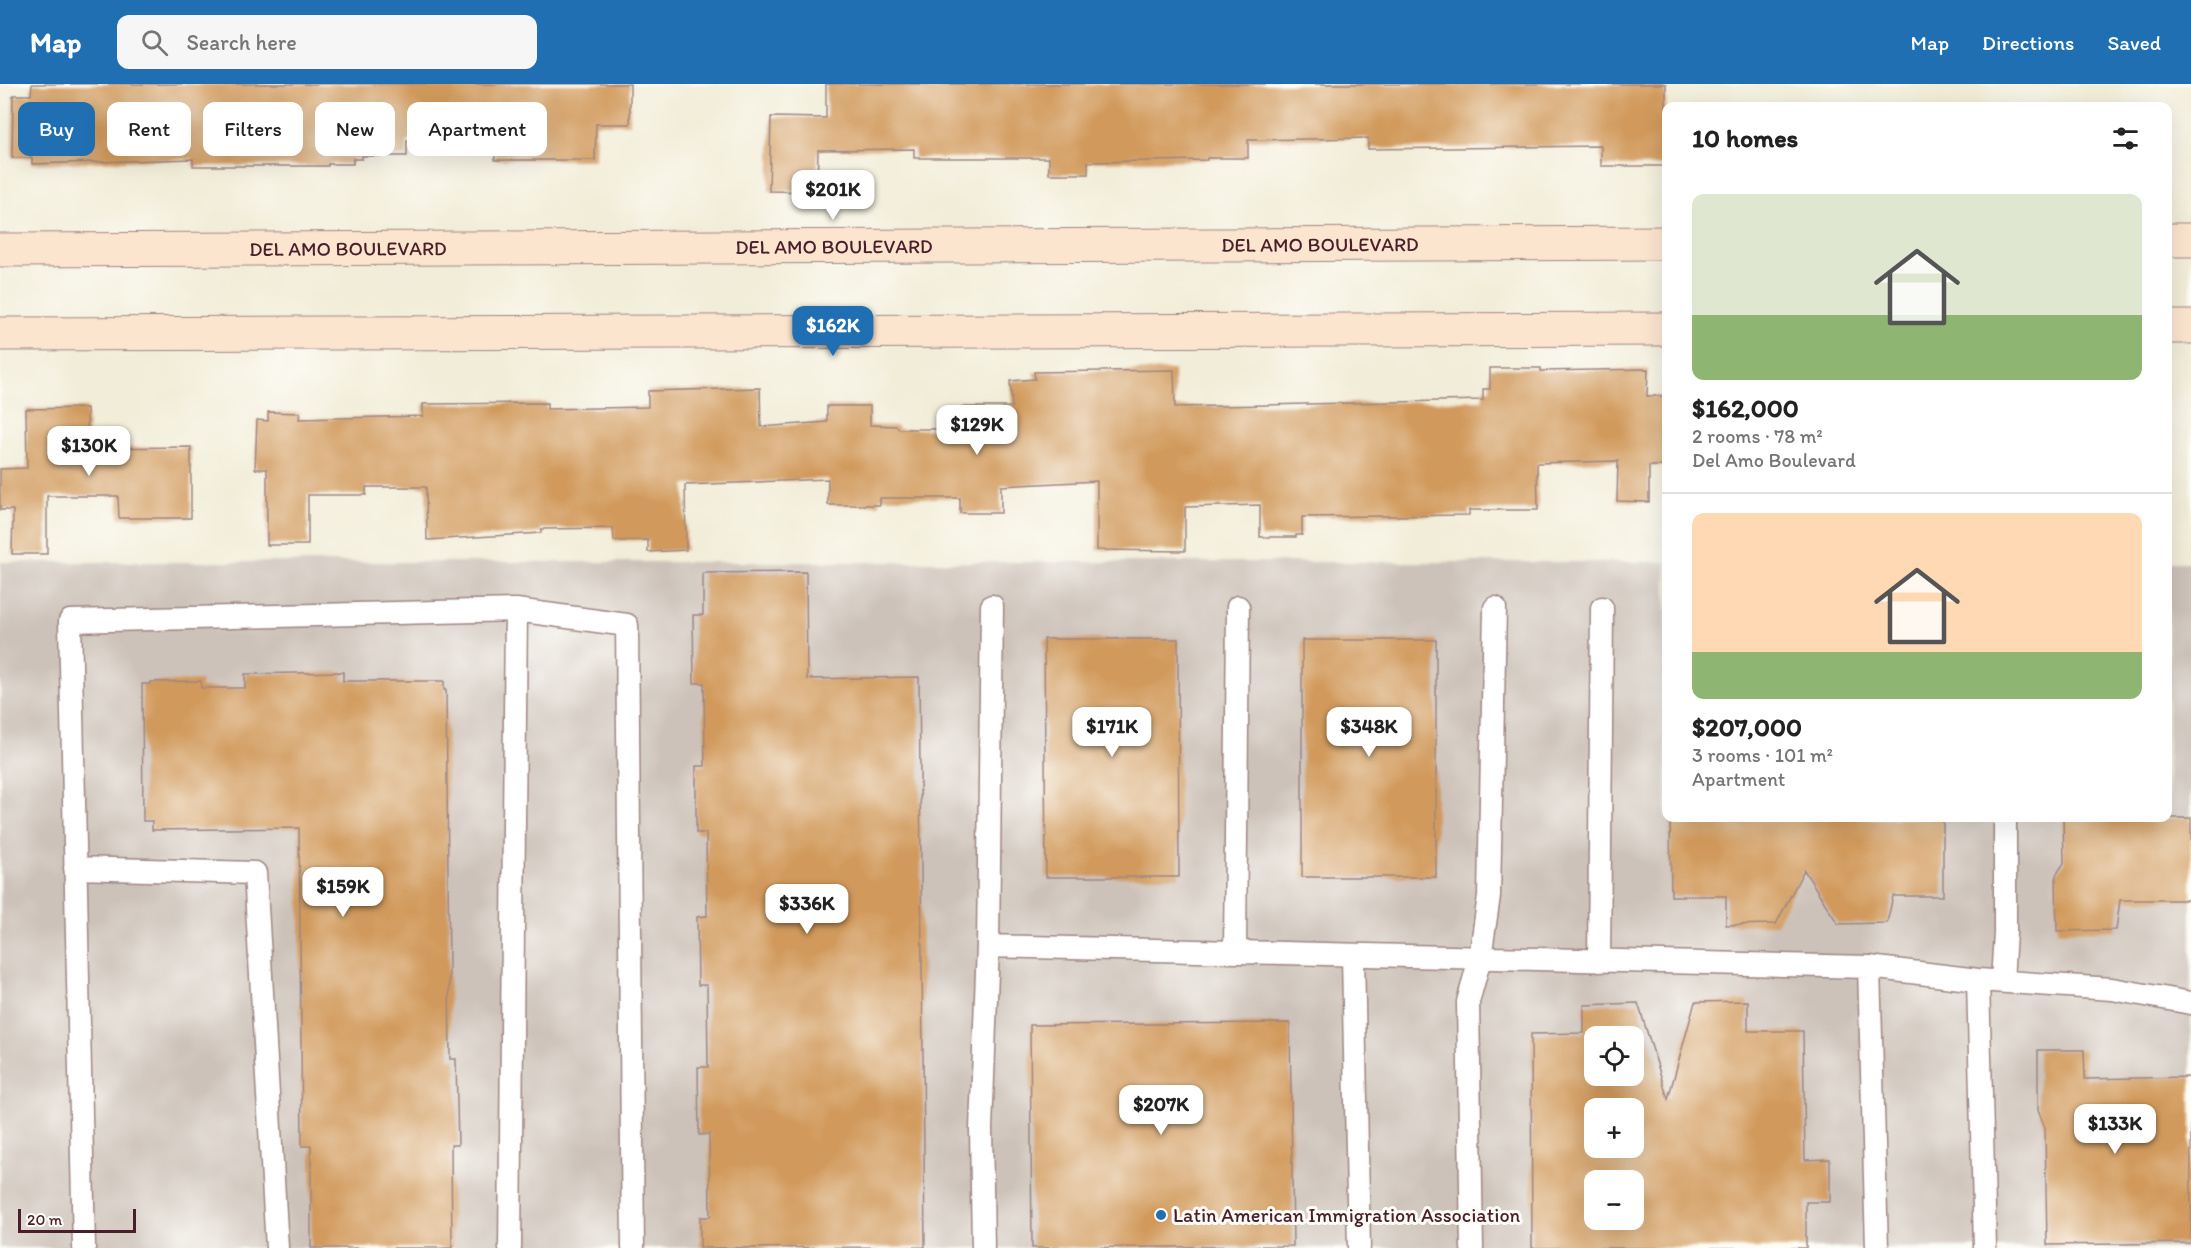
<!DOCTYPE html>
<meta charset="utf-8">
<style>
:root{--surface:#fff;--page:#f6f6f6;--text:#222;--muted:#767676;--line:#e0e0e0;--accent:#1f6fb2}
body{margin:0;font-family:Itim,sans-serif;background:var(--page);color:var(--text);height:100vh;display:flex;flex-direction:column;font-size:22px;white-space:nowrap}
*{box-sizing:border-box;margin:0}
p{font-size:20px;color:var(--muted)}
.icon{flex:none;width:33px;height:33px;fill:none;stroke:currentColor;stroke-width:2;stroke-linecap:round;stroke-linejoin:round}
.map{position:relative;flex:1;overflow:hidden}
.drawer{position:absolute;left:1662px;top:18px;width:510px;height:720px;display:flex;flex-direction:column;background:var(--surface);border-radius:12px;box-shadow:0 6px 24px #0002}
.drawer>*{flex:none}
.guide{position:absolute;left:18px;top:18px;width:570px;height:54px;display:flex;gap:12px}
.controls{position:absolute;left:1584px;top:942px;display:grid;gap:12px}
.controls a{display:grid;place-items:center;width:60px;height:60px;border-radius:12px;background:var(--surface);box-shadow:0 6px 24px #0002;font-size:30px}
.scale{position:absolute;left:18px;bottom:15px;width:118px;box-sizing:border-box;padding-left:6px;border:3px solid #4a1f2b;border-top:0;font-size:16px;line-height:21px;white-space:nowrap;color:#4a1f2b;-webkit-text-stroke:4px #fdfcf7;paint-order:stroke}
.price{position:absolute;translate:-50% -51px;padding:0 14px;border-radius:12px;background:#fff;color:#222;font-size:20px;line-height:39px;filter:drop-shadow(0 2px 3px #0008)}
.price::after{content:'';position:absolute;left:50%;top:36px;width:18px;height:14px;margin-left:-9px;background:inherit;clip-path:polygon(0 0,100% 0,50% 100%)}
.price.selected{background:var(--accent);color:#fff}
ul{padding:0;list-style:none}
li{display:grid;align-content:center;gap:12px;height:318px;padding:0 30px}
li+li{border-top:2px solid var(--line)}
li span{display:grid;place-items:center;height:186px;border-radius:12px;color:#555}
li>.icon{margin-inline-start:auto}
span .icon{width:108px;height:108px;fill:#fffc;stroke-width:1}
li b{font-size:26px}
h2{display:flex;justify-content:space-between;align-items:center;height:72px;padding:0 30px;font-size:26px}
.pill{padding:0 21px;border-radius:12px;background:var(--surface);box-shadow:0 6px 24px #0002;font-size:21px;line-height:54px}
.pill.selected{background:var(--accent);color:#fff}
header{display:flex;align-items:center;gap:36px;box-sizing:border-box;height:84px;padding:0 30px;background:var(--accent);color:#fff}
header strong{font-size:28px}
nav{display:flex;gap:33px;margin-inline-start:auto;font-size:21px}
.search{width:420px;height:54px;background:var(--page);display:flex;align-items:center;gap:15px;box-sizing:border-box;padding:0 21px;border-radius:12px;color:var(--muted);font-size:22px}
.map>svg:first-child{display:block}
.industrial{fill:#cdc2b9;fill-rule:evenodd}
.building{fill:#d19a5b;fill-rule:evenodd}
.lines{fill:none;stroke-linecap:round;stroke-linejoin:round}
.service-casing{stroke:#9e8682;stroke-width:25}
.secondary-casing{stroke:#9e8682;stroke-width:35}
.service{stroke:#fff;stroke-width:22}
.secondary{stroke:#fce5cf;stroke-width:33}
.poi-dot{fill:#1f6fb2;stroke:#fdfcf7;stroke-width:2}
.labels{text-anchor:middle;stroke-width:6;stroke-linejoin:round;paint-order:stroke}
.street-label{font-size:20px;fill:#4a1f2b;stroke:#fdfcf7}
.poi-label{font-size:20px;fill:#4a1f2b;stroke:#fdfcf7;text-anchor:start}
</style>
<header>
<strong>Map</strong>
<div class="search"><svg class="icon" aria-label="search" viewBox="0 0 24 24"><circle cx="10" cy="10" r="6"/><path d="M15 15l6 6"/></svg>Search here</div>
<nav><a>Map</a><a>Directions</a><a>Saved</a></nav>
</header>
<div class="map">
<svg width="2191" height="1164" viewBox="0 0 2191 1164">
<rect width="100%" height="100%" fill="#fdfcf7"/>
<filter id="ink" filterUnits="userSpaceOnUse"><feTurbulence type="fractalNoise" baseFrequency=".0167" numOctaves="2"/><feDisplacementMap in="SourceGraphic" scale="12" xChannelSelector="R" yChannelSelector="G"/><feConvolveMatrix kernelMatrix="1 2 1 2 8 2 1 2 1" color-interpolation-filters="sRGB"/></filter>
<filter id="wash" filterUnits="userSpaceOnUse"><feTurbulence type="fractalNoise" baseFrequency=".008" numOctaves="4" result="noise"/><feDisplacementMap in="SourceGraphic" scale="24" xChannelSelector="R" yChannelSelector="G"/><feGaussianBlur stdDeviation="1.35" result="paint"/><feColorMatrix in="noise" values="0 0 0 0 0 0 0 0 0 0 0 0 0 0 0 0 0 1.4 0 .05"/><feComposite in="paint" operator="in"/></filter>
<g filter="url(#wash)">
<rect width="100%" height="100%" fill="#f2edd8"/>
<path class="industrial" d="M 0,478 L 1666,478 L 1666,734 L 2168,734 L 2168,478 L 2191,478 L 2191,1164 L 0,1164 ZM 1594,952 L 1634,952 L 1634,992 L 1594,992 ZM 1594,1024 L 1634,1024 L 1634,1064 L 1594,1064 ZM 1594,1096 L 1634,1096 L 1634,1136 L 1594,1136 Z"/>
<g id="blocks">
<path class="building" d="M 32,0 L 630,0 L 630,40 L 596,40 L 595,76 L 495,76 L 495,48 L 426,48 L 426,57 L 407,57 L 407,72 L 362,72 L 362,75 L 353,75 L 353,80 L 328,80 L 328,82 L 193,82 L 193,75 L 32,80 L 32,74 L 12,74 L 13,11 L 31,11 Z
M 826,0 L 1666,0 L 1666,82 L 1601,82 L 1601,62 L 1368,65 L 1368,54 L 1248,56 L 1248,74 L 1207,74 L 1207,76 L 1088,78 L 1088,90 L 1049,90 L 1049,74 L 914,74 L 914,65 L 818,66 L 817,108 L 769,107 L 771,33 L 826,34 Z
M 1490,284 L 1541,284 L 1541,287 L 1648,285 L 1647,312 L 1666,312 L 1666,382 L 1649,382 L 1649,418 L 1617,417 L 1618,377 L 1537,379 L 1538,426 L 1469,426 L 1469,431 L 1302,433 L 1302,451 L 1296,451 L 1296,453 L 1260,453 L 1260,421 L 1185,423 L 1185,467 L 1097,466 L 1097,397 L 1001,402 L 1001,429 L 960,429 L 960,414 L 880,414 L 880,421 L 828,421 L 828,395 L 685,401 L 686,466 L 648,468 L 648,456 L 614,457 L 613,444 L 541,445 L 541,449 L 427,456 L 426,403 L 366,403 L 366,411 L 308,411 L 308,461 L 267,461 L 267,385 L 255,385 L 257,336 L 268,337 L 268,328 L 300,329 L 299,335 L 423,332 L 423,320 L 547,319 L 547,325 L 648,323 L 648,307 L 760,304 L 761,343 L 827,338 L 827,322 L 870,322 L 870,341 L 896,342 L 899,345 L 960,345 L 960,323 L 1012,323 L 1010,297 L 1035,295 L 1034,288 L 1174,286 L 1175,323 L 1483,316 L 1483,305 L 1490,305 Z
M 87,324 L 88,364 L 191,363 L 191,434 L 119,434 L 118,412 L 47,412 L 47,470 L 12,470 L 13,426 L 0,426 L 0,385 L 27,384 L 26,325 Z
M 806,488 L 807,595 L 919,593 L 925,1163 L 700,1164 L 700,1133 L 710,1133 L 709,1050 L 699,1051 L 698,983 L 708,983 L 707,901 L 698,901 L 697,833 L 707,832 L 706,749 L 696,749 L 696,682 L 705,682 L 704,599 L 694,599 L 693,531 L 703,531 L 703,489 Z
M 1044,555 L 1178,555 L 1179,793 L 1046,793 Z
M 1302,556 L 1436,556 L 1436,793 L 1302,793 Z
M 343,588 L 343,597 L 444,597 L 444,606 L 446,606 L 450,975 L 456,975 L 458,1061 L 451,1061 L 452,1164 L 311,1164 L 311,1062 L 302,1062 L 299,744 L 152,746 L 152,737 L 143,737 L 142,600 L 150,600 L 150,598 L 201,597 L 201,604 L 245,604 L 245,590 Z
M 1670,734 L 1943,734 L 1943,812 L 1893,812 L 1887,839 L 1838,840 L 1804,786 L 1776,840 L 1726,841 L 1726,812 L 1671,812 Z
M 2063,734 L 2191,734 L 2191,816 L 2120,816 L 2116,846 L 2057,847 L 2056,791 L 2064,779 Z
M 1748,917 L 1748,947 L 1803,947 L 1805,1076 L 1830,1075 L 1830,1118 L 1806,1118 L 1806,1164 L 1532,1164 L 1531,950 L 1584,949 L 1584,921 L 1638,919 L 1668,1015 L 1695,918 ZM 1594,952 L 1634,952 L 1634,992 L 1594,992 ZM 1594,1024 L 1634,1024 L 1634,1064 L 1594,1064 ZM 1594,1096 L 1634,1096 L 1634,1136 L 1594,1136 Z
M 1290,939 L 1293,1162 L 1032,1164 L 1030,941 Z
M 2038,966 L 2084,966 L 2085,995 L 2191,993 L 2191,1159 L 2047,1161 L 2045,1044 L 2038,1026 Z"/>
</g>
</g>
<g filter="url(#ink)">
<use href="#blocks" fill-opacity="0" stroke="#9e8682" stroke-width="1.5"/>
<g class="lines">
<defs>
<path id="service" d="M 516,526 L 627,541 L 633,1164
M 75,784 L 255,789 L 277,1164
M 988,862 L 1869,883 L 1978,896 L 2112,905 L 2191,919
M 1235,868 L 1238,523
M 1353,871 L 1359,1164
M 1599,877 L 1602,524
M 1869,883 L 1877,1164
M 1978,896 L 1985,1164
M 2002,897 L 2005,849 L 2005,734
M 84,1164 L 70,537 L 516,526 L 510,1164
M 983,1164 L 981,1045 L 988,862 L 992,522
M 1472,1164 L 1468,918 L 1480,874 L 1489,812 L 1495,524"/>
<g id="secondary">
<path d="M 2168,156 L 2191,156"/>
<path id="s1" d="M 0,166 L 1666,159"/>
<path d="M 2168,243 L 2191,243"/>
<path d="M 0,250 L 1666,245"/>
</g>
</defs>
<use href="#service" class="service-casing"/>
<use href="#secondary" class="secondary-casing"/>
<use href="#service" class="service"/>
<use href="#secondary" class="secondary"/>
</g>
</g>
<circle class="poi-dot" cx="1161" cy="1131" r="6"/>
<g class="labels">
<g class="street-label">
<text dy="7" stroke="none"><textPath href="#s1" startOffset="1320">DEL AMO BOULEVARD</textPath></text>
<text dy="7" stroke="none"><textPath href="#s1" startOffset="834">DEL AMO BOULEVARD</textPath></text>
<text dy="7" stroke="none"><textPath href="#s1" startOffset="348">DEL AMO BOULEVARD</textPath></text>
</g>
<g class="poi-label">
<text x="1173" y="1138">Latin American Immigration Association</text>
</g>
</g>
</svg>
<div class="controls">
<a><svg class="icon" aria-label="locate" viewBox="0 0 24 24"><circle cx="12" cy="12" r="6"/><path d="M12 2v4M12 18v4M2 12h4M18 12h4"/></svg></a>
<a>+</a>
<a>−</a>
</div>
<div class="scale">20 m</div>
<b class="price" style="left:833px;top:137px">$201K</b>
<b class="price selected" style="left:833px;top:273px">$162K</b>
<b class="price" style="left:977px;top:372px">$129K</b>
<b class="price" style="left:89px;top:393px">$130K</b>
<b class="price" style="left:1112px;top:674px">$171K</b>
<b class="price" style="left:1369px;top:674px">$348K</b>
<b class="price" style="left:343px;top:834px">$159K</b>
<b class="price" style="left:807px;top:851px">$336K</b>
<b class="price" style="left:1161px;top:1052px">$207K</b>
<b class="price" style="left:2115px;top:1071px">$133K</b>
<div class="guide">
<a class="pill selected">Buy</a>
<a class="pill">Rent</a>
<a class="pill">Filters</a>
<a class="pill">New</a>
<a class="pill">Apartment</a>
</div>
<section class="drawer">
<h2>10 homes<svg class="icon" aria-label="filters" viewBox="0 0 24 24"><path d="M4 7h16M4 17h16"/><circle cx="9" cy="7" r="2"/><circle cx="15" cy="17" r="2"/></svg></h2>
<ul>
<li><span style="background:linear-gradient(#dfe7d0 65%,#8fb573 0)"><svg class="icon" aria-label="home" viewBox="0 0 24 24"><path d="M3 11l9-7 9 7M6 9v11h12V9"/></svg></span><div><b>$162,000</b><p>2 rooms · 78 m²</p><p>Del Amo Boulevard</p></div></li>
<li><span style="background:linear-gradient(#ffd9b3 75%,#8fb573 0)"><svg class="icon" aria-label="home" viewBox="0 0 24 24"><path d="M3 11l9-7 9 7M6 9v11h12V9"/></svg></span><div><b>$207,000</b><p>3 rooms · 101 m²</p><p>Apartment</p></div></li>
</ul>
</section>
</div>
